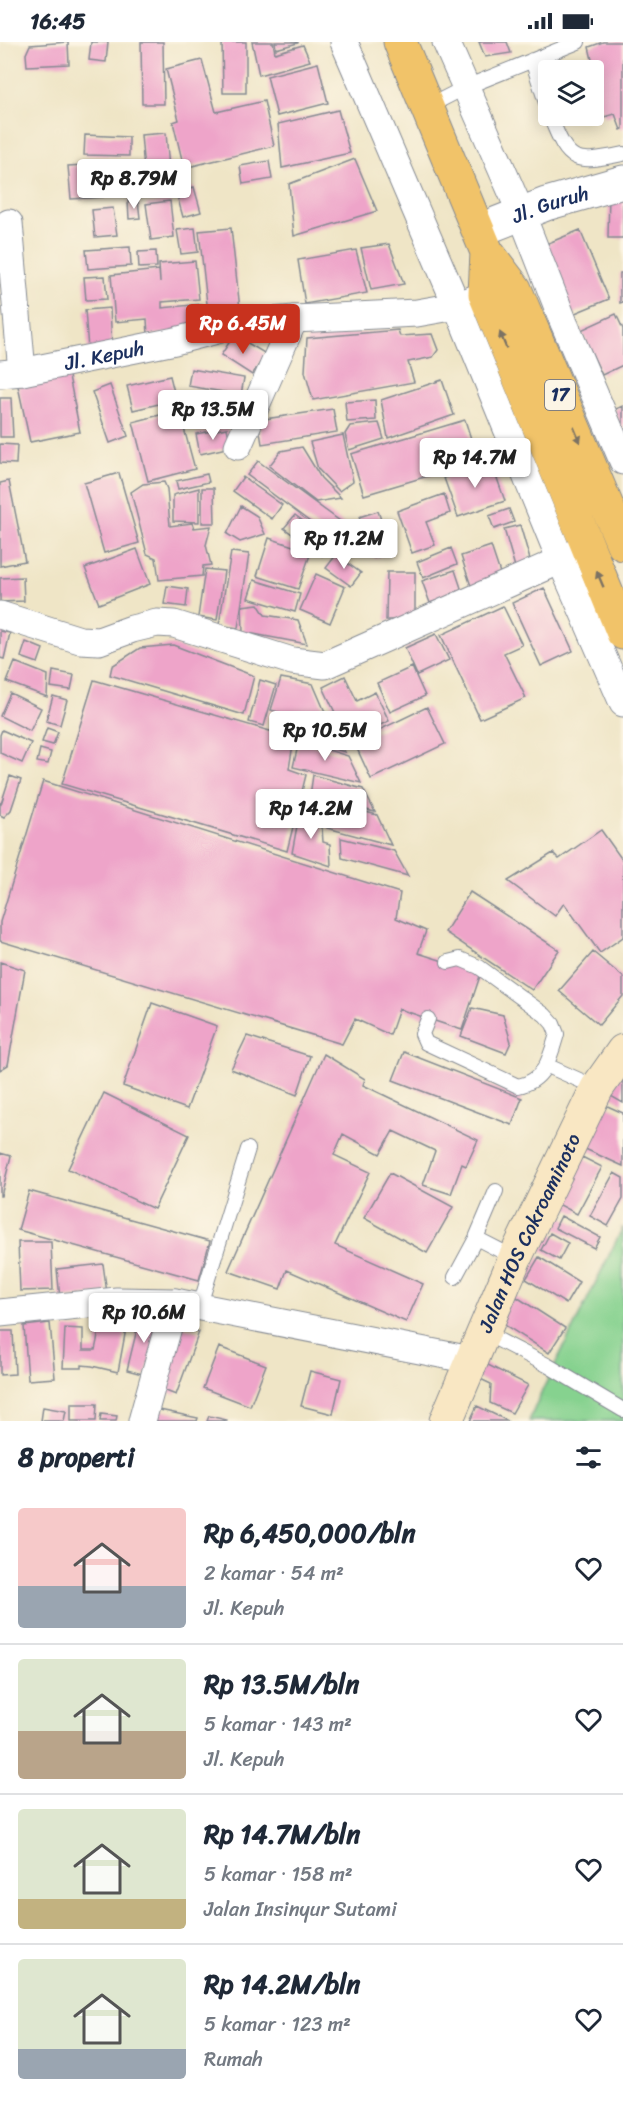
<!DOCTYPE html>
<html lang="id">
<meta charset="utf-8">
<style>
:root{--surface:#fff;--page:#f6f6f7;--text:#1f2937;--muted:#747a83;--line:#e0e1e3;--accent:#c8321e}
body{margin:0;font-family:Sriracha,sans-serif;background:var(--page);color:var(--text);height:100vh;display:flex;flex-direction:column;font-size:22px;white-space:nowrap}
*{box-sizing:border-box;margin:0}
p{font-size:20px;color:var(--muted)}
.icon{flex:none;width:33px;height:33px;fill:none;stroke:currentColor;stroke-width:2;stroke-linecap:round;stroke-linejoin:round}
.map{position:relative;height:1379px;overflow:hidden}
.side{display:flex;flex-direction:column;background:var(--surface);flex:1}
.side>*{flex:none}
.tools{position:absolute;left:538px;top:18px;display:grid;gap:12px}
.tools a{display:grid;place-items:center;width:66px;height:66px;border-radius:6px;background:var(--surface);box-shadow:0 3px 15px #0003;font-size:30px}
.price{position:absolute;translate:-50% -51px;padding:0 14px;border-radius:6px;background:#fff;color:#222;font-size:20px;line-height:39px;filter:drop-shadow(0 2px 3px #0008)}
.price::after{content:'';position:absolute;left:50%;top:36px;width:18px;height:14px;margin-left:-9px;background:inherit;clip-path:polygon(0 0,100% 0,50% 100%)}
.price.selected{background:var(--accent);color:#fff}
ul{padding:0;list-style:none}
li{display:flex;align-items:center;gap:18px;height:150px;padding:0 18px}
li+li{border-top:2px solid var(--line)}
li span{display:grid;place-items:center;flex:none;width:168px;height:120px;border-radius:6px;color:#555}
li>.icon{margin-inline-start:auto}
span .icon{width:72px;height:72px;fill:#fffc;stroke-width:1}
li b{font-size:26px}
h2{display:flex;justify-content:space-between;align-items:center;height:72px;padding:0 18px;font-size:26px}
.status{display:flex;justify-content:space-between;align-items:center;height:42px;padding:0 30px;background:var(--surface);direction:ltr}
.status svg{height:16px;fill:currentColor}
.map>svg:first-child{display:block}
.green{fill:#86d28f;stroke:#508076;stroke-width:1.5}
.building{fill:#eea4c9}
.lines{fill:none;stroke-linecap:round;stroke-linejoin:round}
.service-casing{stroke:#858a92;stroke-width:16}
.minor-casing{stroke:#858a92;stroke-width:29}
.tertiary-casing{stroke:#858a92;stroke-width:35}
.secondary-casing{stroke:#858a92;stroke-width:35}
.trunk-casing{stroke:#858a92;stroke-width:35}
.service{stroke:#fff;stroke-width:14}
.minor{stroke:#fff;stroke-width:27}
.tertiary{stroke:#fff;stroke-width:33}
.secondary{stroke:#f9e7c3;stroke-width:33}
.trunk{stroke:#f1c369;stroke-width:33}
.oneway{fill:#7b7263}
.labels{text-anchor:middle;stroke-width:6;stroke-linejoin:round;paint-order:stroke}
.shield{fill:#fcf5e5;stroke:#5e6a86;stroke-width:1.5}
.shield-label{font-size:18px;font-weight:bold;fill:#1b2f5e}
.street-label{font-size:20px;fill:#1b2f5e;stroke:#fcf5e5}
</style>
<div class="status"><b>16:45</b><svg viewBox="0 0 49 12"><path d="M0 12V9h3v3zM5 12V6h3v6zM10 12V3h3v9zM15 12V0h3v12zM26 1h20v11H26zM47 4h2v5h-2z"/></svg></div>
<div class="map">
<svg width="623" height="1379" viewBox="0 0 623 1379">
<rect width="100%" height="100%" fill="#fcf5e5"/>
<filter id="ink" filterUnits="userSpaceOnUse"><feTurbulence type="fractalNoise" baseFrequency=".0167" numOctaves="2"/><feDisplacementMap in="SourceGraphic" scale="12" xChannelSelector="R" yChannelSelector="G"/><feConvolveMatrix kernelMatrix="1 2 1 2 8 2 1 2 1" color-interpolation-filters="sRGB"/></filter>
<filter id="wash" filterUnits="userSpaceOnUse"><feTurbulence type="fractalNoise" baseFrequency=".008" numOctaves="4" result="noise"/><feDisplacementMap in="SourceGraphic" scale="24" xChannelSelector="R" yChannelSelector="G"/><feGaussianBlur stdDeviation="1.35" result="paint"/><feColorMatrix in="noise" values="0 0 0 0 0 0 0 0 0 0 0 0 0 0 0 0 0 1.4 0 .05"/><feComposite in="paint" operator="in"/></filter>
<g filter="url(#wash)">
<rect width="100%" height="100%" fill="#efe5c6"/>
<path class="green" d="M 623,1185 L 623,1379 L 529,1379 L 542,1349 Z"/>
<g id="blocks">
<path class="building" d="M 68,0 L 69,22 L 27,24 L 26,12 L 30,3 Z
M 91,0 L 108,0 L 106,20 L 89,18 Z
M 141,0 L 163,0 L 164,62 L 142,62 Z
M 222,0 L 246,0 L 246,51 L 223,51 Z
M 252,0 L 273,0 L 275,11 L 303,3 L 310,19 L 259,33 Z
M 275,0 L 298,0 L 298,1 L 276,7 Z
M 479,0 L 507,0 L 511,11 L 485,15 Z
M 603,0 L 623,0 L 623,87 L 621,88 L 615,72 L 604,75 L 594,49 L 594,28 L 588,28 L 594,26 L 589,5 Z
M 202,18 L 216,70 L 264,59 L 274,104 L 184,126 L 173,80 L 179,78 L 166,27 Z
M 318,21 L 328,61 L 277,74 L 267,34 Z
M 338,68 L 350,111 L 282,126 L 278,82 Z
M 166,91 L 169,126 L 144,128 L 141,93 Z
M 85,93 L 129,95 L 129,114 L 84,113 Z
M 355,117 L 377,169 L 294,194 L 289,142 Z
M 269,119 L 272,137 L 243,142 L 240,124 Z
M 100,122 L 103,155 L 71,157 L 68,124 Z
M 135,122 L 137,151 L 112,152 L 112,123 Z
M 148,134 L 171,134 L 171,154 L 149,154 Z
M 194,145 L 201,170 L 183,175 L 176,150 Z
M 609,152 L 623,152 L 623,196 L 608,196 Z
M 138,158 L 140,176 L 129,177 L 128,159 Z
M 170,159 L 174,195 L 151,198 L 146,162 Z
M 113,166 L 117,193 L 95,195 L 92,168 Z
M 195,186 L 198,210 L 181,212 L 177,188 Z
M 231,186 L 241,276 L 209,280 L 199,189 Z
M 580,188 L 609,257 L 568,274 L 539,205 Z
M 389,202 L 404,242 L 371,248 L 361,206 Z
M 130,205 L 131,224 L 88,227 L 86,208 Z
M 356,208 L 367,251 L 305,262 L 298,218 Z
M 156,209 L 157,225 L 139,226 L 138,210 Z
M 195,219 L 199,257 L 162,260 L 162,266 L 202,262 L 204,288 L 148,293 L 147,277 L 115,280 L 111,233 L 159,228 L 160,240 L 159,222 Z
M 620,231 L 623,231 L 623,260 L 620,261 Z
M 105,234 L 107,257 L 86,258 L 84,235 Z
M 110,266 L 112,305 L 88,307 L 85,268 Z
M 616,272 L 623,287 L 623,323 L 602,333 L 581,288 Z
M 398,288 L 400,294 L 432,292 L 438,308 L 433,315 L 408,320 L 414,340 L 313,358 L 305,330 L 307,296 Z
M 234,293 L 266,312 L 252,333 L 221,313 Z
M 191,327 L 244,336 L 241,353 L 188,344 Z
M 69,334 L 80,390 L 30,400 L 18,344 Z
M 170,334 L 176,358 L 133,368 L 127,344 Z
M 442,338 L 454,373 L 388,396 L 381,358 Z
M 110,343 L 128,394 L 110,401 L 92,350 Z
M 188,350 L 234,354 L 232,382 L 185,378 Z
M 0,356 L 11,356 L 13,395 L 0,395 Z
M 375,358 L 376,378 L 347,380 L 345,360 Z
M 623,364 L 623,390 L 614,368 Z
M 333,367 L 337,390 L 262,402 L 258,378 Z
M 179,368 L 195,427 L 148,439 L 133,380 Z
M 465,378 L 478,419 L 364,453 L 351,412 Z
M 379,381 L 384,397 L 349,408 L 345,392 L 350,384 Z
M 227,386 L 231,405 L 200,412 L 196,392 Z
M 343,393 L 353,439 L 339,449 L 318,427 L 310,400 Z
M 0,402 L 17,403 L 16,422 L 0,421 Z
M 302,405 L 321,436 L 341,456 L 316,460 L 269,424 L 281,409 Z
M 258,419 L 344,482 L 333,497 L 247,433 Z
M 491,419 L 505,459 L 458,475 L 444,436 Z
M 119,431 L 139,501 L 104,511 L 84,441 Z
M 207,432 L 209,440 L 178,447 L 176,439 Z
M 243,435 L 282,463 L 272,477 L 233,449 Z
M 9,439 L 25,519 L 0,524 L 0,441 Z
M 164,440 L 167,447 L 170,484 L 192,481 L 194,486 L 211,484 L 206,503 L 211,523 L 203,524 L 202,534 L 159,538 L 156,516 L 147,512 L 131,450 L 143,442 Z
M 199,446 L 199,480 L 173,479 L 173,453 Z
M 202,446 L 214,446 L 215,481 L 202,481 Z
M 444,452 L 450,471 L 426,480 L 435,503 L 412,511 L 397,469 Z
M 241,464 L 257,474 L 265,492 L 240,500 L 227,492 Z
M 509,467 L 514,480 L 494,487 L 489,474 Z
M 378,469 L 392,510 L 374,516 L 359,475 Z
M 295,473 L 331,500 L 322,514 L 284,486 Z
M 520,483 L 533,528 L 517,532 L 504,487 Z
M 269,496 L 311,510 L 298,547 L 257,534 Z
M 491,504 L 503,540 L 473,550 L 461,514 Z
M 451,506 L 457,522 L 423,536 L 417,520 Z
M 137,507 L 150,542 L 99,562 L 85,526 Z
M 231,510 L 249,512 L 238,586 L 219,583 Z
M 336,513 L 361,531 L 351,544 L 326,526 Z
M 205,527 L 224,529 L 217,578 L 198,575 Z
M 455,528 L 462,549 L 430,561 L 422,539 Z
M 387,530 L 415,530 L 415,578 L 386,578 Z
M 316,532 L 345,545 L 330,581 L 300,568 Z
M 23,535 L 24,559 L 0,560 L 0,536 Z
M 254,538 L 300,552 L 295,570 L 248,556 Z
M 167,544 L 188,547 L 186,565 L 164,562 Z
M 544,546 L 573,609 L 541,624 L 512,561 Z
M 258,562 L 265,573 L 298,578 L 307,602 L 243,590 L 242,564 Z
M 503,564 L 522,603 L 504,611 L 526,656 L 480,677 L 441,593 Z
M 0,589 L 10,591 L 4,617 L 0,616 Z
M 436,592 L 449,618 L 417,633 L 405,606 Z
M 26,600 L 43,607 L 38,621 L 21,615 Z
M 173,603 L 254,634 L 244,673 L 110,633 L 112,624 L 140,606 Z
M 15,620 L 48,633 L 47,655 L 7,640 Z
M 412,625 L 425,654 L 390,670 L 377,641 Z
M 53,629 L 74,633 L 71,648 L 51,645 Z
M 345,634 L 357,659 L 375,650 L 389,679 L 348,698 L 323,645 Z
M 281,636 L 313,642 L 332,686 L 271,668 Z
M 94,638 L 294,696 L 289,727 L 306,733 L 287,809 L 62,742 Z
M 260,638 L 276,643 L 264,684 L 249,680 Z
M 10,651 L 41,666 L 30,689 L 0,674 Z
M 53,654 L 67,658 L 60,683 L 46,679 Z
M 427,665 L 445,702 L 371,737 L 354,700 Z
M 302,681 L 336,690 L 345,710 L 299,697 Z
M 47,686 L 58,690 L 53,703 L 42,700 Z
M 2,688 L 31,701 L 22,721 L 0,711 L 0,693 Z
M 299,699 L 348,714 L 361,741 L 293,725 Z
M 40,707 L 51,710 L 48,722 L 37,720 Z
M 313,733 L 363,747 L 375,770 L 310,754 Z
M 10,734 L 21,738 L 11,768 L 4,775 L 0,773 L 0,761 L 1,762 Z
M 43,739 L 400,851 L 396,876 L 426,889 L 418,911 L 481,931 L 462,988 L 399,967 L 390,993 L 355,977 L 342,1002 L 0,899 L 0,880 Z
M 326,760 L 377,773 L 391,803 L 327,786 Z
M 321,772 L 323,800 L 330,802 L 331,824 L 292,811 L 299,773 Z
M 601,788 L 623,819 L 623,895 L 600,911 L 564,861 L 555,874 L 508,839 L 553,811 L 559,817 Z
M 341,796 L 394,809 L 408,834 L 342,816 Z
M 470,850 L 559,908 L 532,948 L 445,890 Z
M 593,910 L 623,935 L 623,954 L 599,983 L 559,949 Z
M 0,920 L 25,928 L 8,1023 L 0,1028 Z
M 152,961 L 217,984 L 187,1067 L 123,1044 Z
M 472,966 L 503,973 L 511,1000 L 506,1011 L 461,994 Z
M 247,994 L 310,1014 L 297,1053 L 231,1027 Z
M 404,1010 L 522,1056 L 512,1083 L 393,1038 Z
M 324,1012 L 365,1037 L 363,1043 L 478,1098 L 466,1124 L 462,1122 L 451,1152 L 423,1143 L 435,1109 L 393,1089 L 380,1112 L 343,1092 L 334,1113 L 370,1130 L 335,1203 L 423,1242 L 406,1280 L 287,1228 L 280,1247 L 228,1229 Z
M 623,1029 L 623,1061 L 609,1053 Z
M 104,1051 L 189,1093 L 154,1167 L 68,1127 Z
M 603,1062 L 623,1071 L 623,1124 L 583,1106 Z
M 0,1111 L 11,1114 L 1,1154 L 0,1154 Z
M 582,1115 L 602,1125 L 577,1172 L 558,1162 Z
M 390,1131 L 453,1165 L 427,1211 L 364,1176 Z
M 614,1131 L 623,1136 L 623,1157 L 608,1184 L 590,1174 Z
M 29,1149 L 210,1199 L 199,1238 L 18,1188 Z
M 561,1174 L 600,1195 L 594,1206 L 555,1186 Z
M 550,1191 L 568,1201 L 559,1218 L 541,1208 Z
M 18,1200 L 51,1200 L 53,1248 L 20,1249 Z
M 539,1215 L 579,1240 L 566,1262 L 526,1237 Z
M 103,1222 L 107,1251 L 60,1256 L 57,1227 Z
M 509,1250 L 565,1286 L 549,1311 L 492,1275 Z
M 103,1271 L 128,1276 L 118,1330 L 92,1324 L 82,1323 L 82,1326 L 63,1326 L 65,1286 L 83,1287 L 83,1308 L 95,1308 Z
M 141,1271 L 161,1276 L 146,1333 L 127,1328 Z
M 50,1281 L 55,1336 L 28,1338 L 24,1284 Z
M 181,1284 L 199,1290 L 176,1353 L 158,1346 Z
M 0,1289 L 13,1289 L 15,1332 L 0,1333 Z
M 219,1305 L 266,1323 L 250,1364 L 203,1346 Z
M 484,1321 L 528,1343 L 512,1371 L 490,1361 L 491,1342 L 476,1335 Z
M 310,1329 L 341,1337 L 333,1372 L 301,1364 Z
M 71,1362 L 97,1362 L 96,1379 L 71,1379 Z
M 477,1364 L 508,1379 L 470,1379 Z
M 43,1365 L 66,1369 L 64,1379 L 41,1379 Z
M 150,1366 L 198,1376 L 197,1379 L 147,1379 Z
M 101,1372 L 117,1374 L 116,1379 L 100,1379 Z
M 209,1374 L 227,1378 L 227,1379 L 207,1379 Z"/>
</g>
</g>
<g filter="url(#ink)">
<use href="#blocks" fill-opacity="0" stroke="#858a92" stroke-width="1.5"/>
<g class="lines">
<defs>
<path id="service" d="M 532,18 L 549,70
M 427,65 L 466,45 L 578,0
M 550,74 C 569,122 574,122 623,112
M 428,977 L 422,992 L 426,1001 L 518,1044 C 545,1039 550,1016 557,992 L 553,982 L 545,973 L 479,925 L 460,917 L 448,920
M 548,1024 L 597,1046
M 476,1196 L 515,1216
M 455,1235 L 476,1196 L 496,1149
M 199,1266 L 248,1107
M 483,1290 L 547,1323 L 623,1368"/>
<g id="minor">
<path d="M 344,0 L 457,264 L 561,519 L 623,661"/>
<path d="M 446,0 L 521,171 L 564,281 L 623,419"/>
<path d="M 9,181 L 22,330"/>
<path id="s1" d="M 0,332 L 22,330 L 175,299 L 240,282 L 294,277 L 417,271 L 457,264 L 474,257"/>
<path d="M 238,404 L 294,277"/>
<path d="M 0,573 L 80,598 L 99,599 L 132,587 L 157,581 L 174,582 L 292,619 L 325,623 L 577,511"/>
<path d="M 0,1271 L 117,1259 L 175,1260 L 471,1318"/>
<path d="M 142,1379 L 175,1260"/>
</g>
<g id="tertiary">
<path id="s2" d="M 480,188 L 546,162 L 623,140"/>
</g>
<g id="secondary">
<path id="s3" d="M 446,1379 L 515,1216 L 597,1046 L 623,1009"/>
</g>
<path id="trunk" d="M 400,0 L 487,210 L 515,247 L 623,502
M 487,210 L 485,252 L 623,591"/>
</defs>
<use href="#service" class="service-casing"/>
<use href="#minor" class="minor-casing"/>
<use href="#tertiary" class="tertiary-casing"/>
<use href="#secondary" class="secondary-casing"/>
<use href="#trunk" class="trunk-casing"/>
<use href="#service" class="service"/>
<use href="#minor" class="minor"/>
<use href="#tertiary" class="tertiary"/>
<use href="#secondary" class="secondary"/>
<use href="#trunk" class="trunk"/>
</g>
<defs><path id="oneway-solid" d="M-6-.8H1V-3.2L6.5 0L1 3.2V.8H-6Z" transform="scale(1.5)"/></defs>
<g class="oneway">
<use href="#oneway-solid" transform="translate(503 298) rotate(-112)"/>
<use href="#oneway-solid" transform="translate(577 393) rotate(67)"/>
<use href="#oneway-solid" transform="translate(600 537) rotate(-113)"/>
</g>
</g>
<g class="labels">
<rect class="shield" x="545" y="338" width="30" height="30" rx="4.5"/>
<g class="shield-label">
<text x="560" y="359">17</text>
</g>
<g class="street-label">
<text dy="7" stroke="none"><textPath href="#s2" startOffset="75">Jl. Guruh</textPath></text>
<text dy="7" stroke="none"><textPath href="#s1" startOffset="106">Jl. Kepuh</textPath></text>
<text dy="7" stroke="none"><textPath href="#s3" startOffset="206">Jalan HOS Cokroaminoto</textPath></text>
</g>
</g>
</svg>
<div class="tools">
<a><svg class="icon" aria-label="layers" viewBox="0 0 24 24"><path d="M12 4l9 5-9 5-9-5zM3 14l9 5 9-5"/></svg></a>
</div>
<b class="price" style="left:134px;top:168px">Rp 8.79M</b>
<b class="price selected" style="left:243px;top:313px">Rp 6.45M</b>
<b class="price" style="left:213px;top:399px">Rp 13.5M</b>
<b class="price" style="left:475px;top:447px">Rp 14.7M</b>
<b class="price" style="left:344px;top:528px">Rp 11.2M</b>
<b class="price" style="left:325px;top:720px">Rp 10.5M</b>
<b class="price" style="left:311px;top:798px">Rp 14.2M</b>
<b class="price" style="left:144px;top:1302px">Rp 10.6M</b>
</div>
<section class="side">
<h2>8 properti<svg class="icon" aria-label="filters" viewBox="0 0 24 24"><path d="M4 7h16M4 17h16"/><circle cx="9" cy="7" r="2"/><circle cx="15" cy="17" r="2"/></svg></h2>
<ul>
<li><span style="background:linear-gradient(#f6c9c9 65%,#9aa5b1 0)"><svg class="icon" aria-label="home" viewBox="0 0 24 24"><path d="M3 11l9-7 9 7M6 9v11h12V9"/></svg></span><div><b>Rp 6,450,000/bln</b><p>2 kamar · 54 m²</p><p>Jl. Kepuh</p></div><svg class="icon" aria-label="heart" viewBox="0 0 24 24"><path d="M12 20l-8-8c-3-5 5-10 8-4 3-6 11-1 8 4z"/></svg></li>
<li><span style="background:linear-gradient(#dfe7d0 60%,#b9a48a 0)"><svg class="icon" aria-label="home" viewBox="0 0 24 24"><path d="M3 11l9-7 9 7M6 9v11h12V9"/></svg></span><div><b>Rp 13.5M/bln</b><p>5 kamar · 143 m²</p><p>Jl. Kepuh</p></div><svg class="icon" aria-label="heart" viewBox="0 0 24 24"><path d="M12 20l-8-8c-3-5 5-10 8-4 3-6 11-1 8 4z"/></svg></li>
<li><span style="background:linear-gradient(#dfe7d0 75%,#c2b280 0)"><svg class="icon" aria-label="home" viewBox="0 0 24 24"><path d="M3 11l9-7 9 7M6 9v11h12V9"/></svg></span><div><b>Rp 14.7M/bln</b><p>5 kamar · 158 m²</p><p>Jalan Insinyur Sutami</p></div><svg class="icon" aria-label="heart" viewBox="0 0 24 24"><path d="M12 20l-8-8c-3-5 5-10 8-4 3-6 11-1 8 4z"/></svg></li>
<li><span style="background:linear-gradient(#dfe7d0 75%,#9aa5b1 0)"><svg class="icon" aria-label="home" viewBox="0 0 24 24"><path d="M3 11l9-7 9 7M6 9v11h12V9"/></svg></span><div><b>Rp 14.2M/bln</b><p>5 kamar · 123 m²</p><p>Rumah</p></div><svg class="icon" aria-label="heart" viewBox="0 0 24 24"><path d="M12 20l-8-8c-3-5 5-10 8-4 3-6 11-1 8 4z"/></svg></li>
</ul>
</section>
